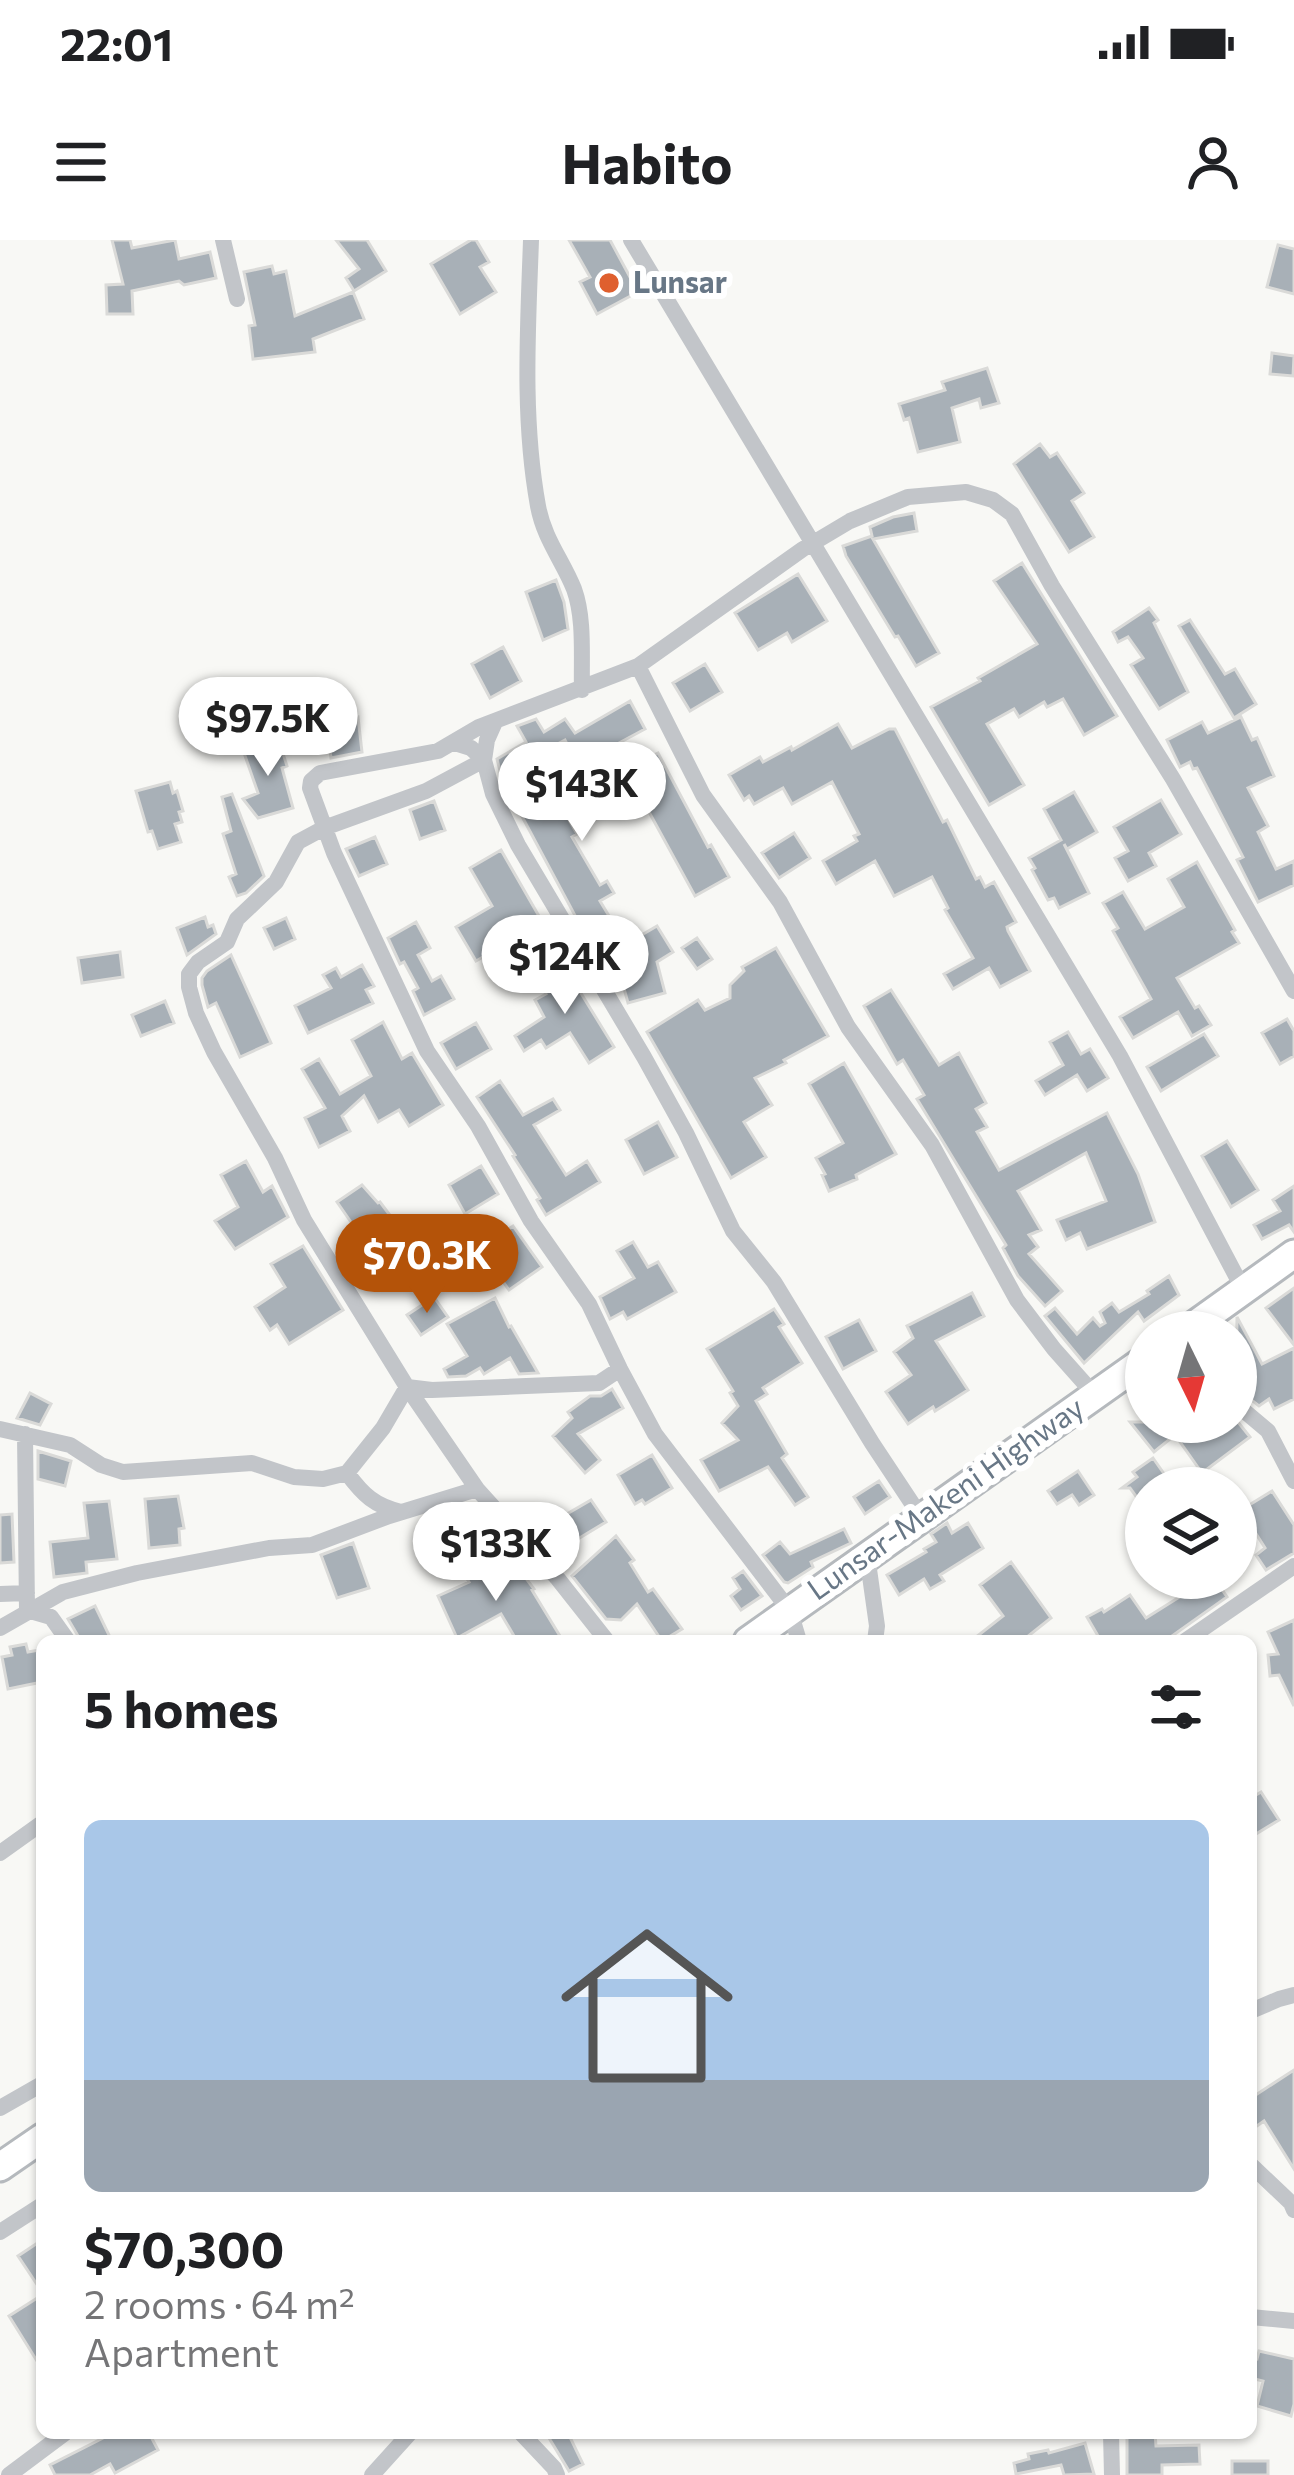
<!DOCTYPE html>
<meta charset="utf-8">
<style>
:root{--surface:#fff;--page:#f6f6f6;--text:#202124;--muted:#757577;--accent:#b45309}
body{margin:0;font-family:Commissioner,sans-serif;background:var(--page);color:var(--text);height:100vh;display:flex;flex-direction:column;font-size:45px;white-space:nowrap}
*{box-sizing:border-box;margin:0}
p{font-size:39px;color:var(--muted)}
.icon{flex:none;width:66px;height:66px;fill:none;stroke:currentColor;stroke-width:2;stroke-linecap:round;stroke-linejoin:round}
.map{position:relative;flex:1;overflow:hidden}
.drawer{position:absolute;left:36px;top:1395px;width:1221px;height:804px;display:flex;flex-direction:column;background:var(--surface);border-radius:18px;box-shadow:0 3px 9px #0004}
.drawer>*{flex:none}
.needle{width:78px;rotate:175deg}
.fabs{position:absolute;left:1125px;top:1071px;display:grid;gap:24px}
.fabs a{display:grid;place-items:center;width:132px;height:132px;border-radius:50%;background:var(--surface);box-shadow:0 3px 9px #0004;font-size:60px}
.price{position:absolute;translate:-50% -102px;padding:0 27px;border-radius:42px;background:#fff;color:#222;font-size:39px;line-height:78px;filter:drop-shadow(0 3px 6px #0008)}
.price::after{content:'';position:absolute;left:50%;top:72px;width:36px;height:27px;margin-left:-18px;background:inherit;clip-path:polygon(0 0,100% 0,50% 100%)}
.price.selected{background:var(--accent);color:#fff}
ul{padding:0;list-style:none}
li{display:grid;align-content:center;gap:24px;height:636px;padding:0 48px}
li span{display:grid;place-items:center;height:372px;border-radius:18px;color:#555}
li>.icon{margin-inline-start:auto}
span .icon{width:216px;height:216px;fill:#fffc;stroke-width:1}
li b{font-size:51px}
h2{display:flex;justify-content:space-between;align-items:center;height:144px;padding:0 48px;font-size:51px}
.status{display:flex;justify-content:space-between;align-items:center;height:84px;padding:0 60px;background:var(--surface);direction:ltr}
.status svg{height:33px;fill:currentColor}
header{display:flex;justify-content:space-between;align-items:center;height:156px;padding:0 48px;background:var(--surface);font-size:54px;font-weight:700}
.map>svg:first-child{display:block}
.building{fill:#a8b0b7;stroke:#dadad8;stroke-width:3}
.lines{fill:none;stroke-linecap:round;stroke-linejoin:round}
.primary-casing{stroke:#b5b9bd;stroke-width:33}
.minor{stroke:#c2c5c9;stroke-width:16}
.primary{stroke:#fff;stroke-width:27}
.poi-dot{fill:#df5f2e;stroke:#fff;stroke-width:4.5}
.labels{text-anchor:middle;stroke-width:12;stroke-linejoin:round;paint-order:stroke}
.poi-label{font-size:30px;font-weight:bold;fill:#687786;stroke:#fff;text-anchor:start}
.street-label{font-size:30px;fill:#687786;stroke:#fff}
</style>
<div class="status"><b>22:01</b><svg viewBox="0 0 49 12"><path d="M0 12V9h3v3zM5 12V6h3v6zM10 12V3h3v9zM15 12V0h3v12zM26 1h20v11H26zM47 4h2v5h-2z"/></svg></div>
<header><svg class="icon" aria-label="menu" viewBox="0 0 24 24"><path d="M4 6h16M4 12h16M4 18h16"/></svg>Habito<svg class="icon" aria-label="person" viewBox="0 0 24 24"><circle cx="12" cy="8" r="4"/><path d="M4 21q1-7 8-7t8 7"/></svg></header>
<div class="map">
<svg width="1294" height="2235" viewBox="0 0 1294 2235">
<rect width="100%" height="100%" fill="#f8f8f5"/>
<path class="building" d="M 112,0 L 130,0 L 132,8 L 175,0 L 179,19 L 210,12 L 216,38 L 184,45 L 179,41 L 132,51 L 133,74 L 107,74 L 106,45 L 123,44 Z
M 336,0 L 367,0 L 386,31 L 354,51 L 346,38 L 359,29 Z
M 471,0 L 476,0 L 489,22 L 480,27 L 496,52 L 460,74 L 431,24 Z
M 569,0 L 610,0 L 638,52 L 597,74 L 580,42 L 590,37 Z
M 1278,5 L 1294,9 L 1294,54 L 1267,47 Z
M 272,26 L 274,34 L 286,31 L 295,76 L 353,52 L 364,79 L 313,99 L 315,112 L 253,119 L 249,86 L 255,85 L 244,32 Z
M 1272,113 L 1294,116 L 1293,136 L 1270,134 Z
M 987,128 L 999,163 L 981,168 L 979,159 L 952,168 L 960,202 L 918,212 L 909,178 L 904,180 L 899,164 L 945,150 L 942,142 Z
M 1040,204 L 1050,217 L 1057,213 L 1084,253 L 1072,261 L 1094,297 L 1069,312 L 1014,224 Z
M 914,273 L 917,291 L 873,299 L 939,413 L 916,426 L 898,396 L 895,397 L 846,316 L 843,306 L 872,296 L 870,287 L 893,277 Z
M 1022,323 L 1117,476 L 1084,495 L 1063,459 L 1047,467 L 1044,462 L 1019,477 L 1014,469 L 987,484 L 1024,545 L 989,565 L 931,467 L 980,441 L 978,438 L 1037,404 L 994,341 Z
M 798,334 L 827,381 L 792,402 L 787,393 L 758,410 L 735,373 Z
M 556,340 L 564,362 L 568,389 L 543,400 L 526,352 Z
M 1149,368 L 1158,380 L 1154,383 L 1188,452 L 1159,469 L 1131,425 L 1143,418 L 1128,397 L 1118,402 L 1113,392 Z
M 1190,380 L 1225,434 L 1235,429 L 1256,464 L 1234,478 L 1179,386 Z
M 503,407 L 521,441 L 490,458 L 472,424 Z
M 705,424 L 722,452 L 690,471 L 673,443 Z
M 630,461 L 645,489 L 578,525 L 565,500 L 533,517 L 577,594 L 572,597 L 600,645 L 607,641 L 614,653 L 600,661 L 626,704 L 657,686 L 673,712 L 657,722 L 665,753 L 628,763 L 617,723 L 607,729 L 579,683 L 502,539 L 497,519 L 526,502 L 517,486 L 536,479 L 544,492 L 565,479 L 575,493 Z
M 358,477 L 362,512 L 331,518 L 326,481 Z
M 1241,477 L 1252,500 L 1257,498 L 1274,536 L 1248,548 L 1268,586 L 1258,592 L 1276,629 L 1294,621 L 1294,645 L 1258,662 L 1237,620 L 1243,617 L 1197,528 L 1193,529 L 1190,522 L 1180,527 L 1167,500 L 1202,482 L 1208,493 Z
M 838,484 L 852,508 L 889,489 L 895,489 L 943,582 L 947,580 L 976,639 L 980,637 L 985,647 L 994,642 L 1016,682 L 1007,687 L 1008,691 L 1030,731 L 1000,747 L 989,728 L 953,749 L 944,734 L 973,718 L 945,670 L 948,668 L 932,637 L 894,656 L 875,621 L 836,644 L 823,621 L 857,601 L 854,596 L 859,594 L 832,542 L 792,564 L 783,548 L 754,564 L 749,556 L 744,560 L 729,535 L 760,517 L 763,522 L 791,507 L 792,510 Z
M 278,498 L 287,526 L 282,528 L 293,568 L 258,578 L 243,559 L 258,553 L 243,510 Z
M 658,513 L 708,607 L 711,605 L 729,637 L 695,656 L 626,530 Z
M 170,542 L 173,553 L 177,551 L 183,571 L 179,572 L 182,582 L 175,584 L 181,602 L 158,609 L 152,591 L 148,592 L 136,551 Z
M 1074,552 L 1097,592 L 1067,609 L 1064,604 L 1089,653 L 1059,668 L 1054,658 L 1048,660 L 1032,630 L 1035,628 L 1029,618 L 1061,600 L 1044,569 Z
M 232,554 L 264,636 L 246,653 L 237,656 L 229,637 L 236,634 L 223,594 L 231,591 L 222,557 Z
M 1161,560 L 1181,594 L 1149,613 L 1156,626 L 1128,641 L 1115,618 L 1128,611 L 1114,587 Z
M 434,561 L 445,590 L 420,599 L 410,570 Z
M 794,593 L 810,618 L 779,638 L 762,613 Z
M 375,597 L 387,624 L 359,636 L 346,609 Z
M 501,610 L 551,697 L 515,718 L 507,703 L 476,721 L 456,687 L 492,666 L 470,628 Z
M 1197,622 L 1235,690 L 1232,692 L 1239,703 L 1177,738 L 1195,768 L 1199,766 L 1211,785 L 1192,796 L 1178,772 L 1133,798 L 1120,777 L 1151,759 L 1113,691 L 1118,688 L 1103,663 L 1123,652 L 1145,689 L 1184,667 L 1168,639 Z
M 205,677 L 208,687 L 213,685 L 216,694 L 187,715 L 177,688 Z
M 286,678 L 295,699 L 274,709 L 264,688 Z
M 416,682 L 430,708 L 418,715 L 432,741 L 441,736 L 454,759 L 424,775 L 413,751 L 418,748 L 404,722 L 400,724 L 388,698 Z
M 697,698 L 712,719 L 697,729 L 682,708 Z
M 776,708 L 828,796 L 784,820 L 786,823 L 755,838 L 772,865 L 744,882 L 766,917 L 731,938 L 647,792 L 698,760 L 705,770 L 730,758 L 730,745 L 744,731 L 742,727 Z
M 120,712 L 123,737 L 82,743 L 78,718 Z
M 231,715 L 271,803 L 240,817 L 216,763 L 208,767 L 202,745 L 202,738 L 207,731 Z
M 563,724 L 614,807 L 589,823 L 570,793 L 546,808 L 541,800 L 524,811 L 515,796 L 544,777 L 535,760 L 546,754 L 537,737 Z
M 362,725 L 374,746 L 366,750 L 373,763 L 308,793 L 295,766 L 331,748 L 323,735 L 336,728 L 341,737 Z
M 891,750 L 939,825 L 959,813 L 986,863 L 976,869 L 987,887 L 977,892 L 999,930 L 1107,873 L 1138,934 L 1155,982 L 1087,1009 L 1080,993 L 1066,1000 L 1057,980 L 1106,961 L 1086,913 L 1018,951 L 1041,990 L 1029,995 L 1038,1007 L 1029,1014 L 1062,1051 L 1045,1066 L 1018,1036 L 1003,1008 L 1006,1005 L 917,859 L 924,855 L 903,820 L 897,824 L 864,766 Z
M 165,761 L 174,783 L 141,796 L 132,775 Z
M 1287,779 L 1294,791 L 1294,816 L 1280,824 L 1262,793 Z
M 383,782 L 402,819 L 412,813 L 443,865 L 409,886 L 399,870 L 378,882 L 364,856 L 342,876 L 350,891 L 319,907 L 305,878 L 325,868 L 302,829 L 319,819 L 340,854 L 371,836 L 352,800 Z
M 476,783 L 491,809 L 456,829 L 441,803 Z
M 1068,792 L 1081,814 L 1090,809 L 1108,838 L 1087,851 L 1077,835 L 1045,855 L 1036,841 L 1063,825 L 1050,802 Z
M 1204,794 L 1218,816 L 1161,851 L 1147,827 Z
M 844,823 L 896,914 L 856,935 L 857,939 L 829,951 L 822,935 L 825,934 L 816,918 L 843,903 L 809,844 Z
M 500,841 L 523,875 L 553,859 L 560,870 L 534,885 L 566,935 L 587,921 L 600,942 L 546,975 L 537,960 L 540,958 L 513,916 L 515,915 L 477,857 Z
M 658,882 L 677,917 L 644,934 L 626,900 Z
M 1227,901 L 1258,950 L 1231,967 L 1202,916 Z
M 246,921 L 263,952 L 272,946 L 288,977 L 235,1009 L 215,981 L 238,967 L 221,935 Z
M 481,926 L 498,954 L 465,974 L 449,945 Z
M 362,945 L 378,963 L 380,962 L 392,978 L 362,998 L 337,962 Z
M 1294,946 L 1294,992 L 1289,985 L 1262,999 L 1254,985 L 1280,971 L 1273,960 Z
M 513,986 L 542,1027 L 509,1050 L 479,1009 Z
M 633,1002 L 648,1027 L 658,1022 L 676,1052 L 627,1079 L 623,1072 L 610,1079 L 600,1057 L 634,1038 L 617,1011 Z
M 303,1006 L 343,1070 L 289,1104 L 277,1085 L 270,1090 L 255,1067 L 285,1047 L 271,1024 Z
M 1169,1036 L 1179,1055 L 1144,1081 L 1138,1072 L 1084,1123 L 1045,1076 L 1055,1068 L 1077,1094 L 1093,1078 L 1100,1086 L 1105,1083 L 1100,1072 L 1112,1063 L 1119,1072 L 1149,1054 L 1147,1051 Z
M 1294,1048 L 1294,1105 L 1266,1068 Z
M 972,1053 L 984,1076 L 936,1101 L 968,1150 L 935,1171 L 933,1167 L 908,1184 L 886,1152 L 911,1135 L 894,1112 L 913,1098 L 907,1086 Z
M 434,1057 L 448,1077 L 421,1095 L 407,1075 Z
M 495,1058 L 509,1087 L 511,1086 L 538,1133 L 519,1134 L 510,1118 L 484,1134 L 480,1128 L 466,1136 L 448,1137 L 444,1129 L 467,1116 L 447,1084 Z
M 774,1069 L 784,1084 L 779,1087 L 802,1123 L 763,1148 L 767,1154 L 756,1161 L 787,1214 L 782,1218 L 808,1257 L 795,1265 L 768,1227 L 719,1251 L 701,1220 L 738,1200 L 722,1183 L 738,1166 L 730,1153 L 733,1151 L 707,1109 Z
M 1237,1077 L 1262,1124 L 1294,1108 L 1294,1159 L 1274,1169 L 1269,1159 L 1259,1166 L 1244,1154 L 1236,1151 Z
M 859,1080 L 876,1111 L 843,1129 L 826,1097 Z
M 612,1149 L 623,1168 L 578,1194 L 600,1220 L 585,1233 L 553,1196 L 572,1178 L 568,1172 L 590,1156 L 601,1156 Z
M 30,1153 L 51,1164 L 40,1185 L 17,1178 Z
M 1130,1182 L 1238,1182 L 1250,1197 L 1202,1233 L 1175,1195 L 1154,1212 Z
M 38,1211 L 71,1221 L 65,1246 L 38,1239 Z
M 652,1215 L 672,1248 L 645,1264 L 642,1260 L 635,1264 L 618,1235 Z
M 1153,1218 L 1174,1248 L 1146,1248 L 1146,1270 L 1130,1248 L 1122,1248 L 1137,1237 L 1133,1232 Z
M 1078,1231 L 1094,1255 L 1079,1265 L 1072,1255 L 1057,1264 L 1048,1251 Z
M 879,1241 L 890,1257 L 865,1274 L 854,1257 Z
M 1272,1251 L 1294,1285 L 1294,1313 L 1266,1330 L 1256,1315 L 1265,1308 L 1241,1270 Z
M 178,1256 L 184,1288 L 179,1289 L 180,1305 L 149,1308 L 145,1259 Z
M 591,1260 L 606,1282 L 553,1314 L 534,1293 Z
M 109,1261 L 117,1319 L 86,1322 L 87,1333 L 54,1337 L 50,1302 L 88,1298 L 84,1263 Z
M 12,1274 L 14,1322 L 0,1323 L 0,1275 Z
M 947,1283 L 952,1293 L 968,1283 L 983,1308 L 940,1335 L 944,1341 L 930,1349 L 924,1339 L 899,1355 L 887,1335 L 926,1312 L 924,1309 L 936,1302 L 931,1294 Z
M 844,1289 L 851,1303 L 811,1322 L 813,1327 L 788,1343 L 784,1342 L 763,1315 L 780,1302 L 790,1314 Z
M 616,1296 L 634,1320 L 630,1323 L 648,1352 L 653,1349 L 682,1389 L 662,1401 L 637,1364 L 621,1380 L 606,1379 L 572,1336 Z
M 353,1303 L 369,1348 L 337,1358 L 321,1315 Z
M 463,1303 L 492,1351 L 519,1329 L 534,1349 L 532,1350 L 563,1401 L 517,1401 L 501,1374 L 457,1398 L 438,1356 L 469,1342 L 449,1311 Z
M 1011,1322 L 1051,1378 L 1022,1401 L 971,1401 L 1003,1376 L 980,1345 Z
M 743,1331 L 762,1356 L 741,1370 L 731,1356 L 740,1349 L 733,1338 Z
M 1202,1338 L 1214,1338 L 1227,1357 L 1165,1401 L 1101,1401 L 1087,1377 L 1102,1369 L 1104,1372 L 1130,1355 L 1146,1378 L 1181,1356 L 1179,1354 Z
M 95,1366 L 109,1395 L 97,1401 L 81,1401 L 68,1379 Z
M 1294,1380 L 1294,1466 L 1279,1435 L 1270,1436 L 1268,1415 L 1278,1414 L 1268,1392 Z
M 26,1404 L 28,1412 L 39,1410 L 42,1442 L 8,1449 L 2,1417 L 12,1415 L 10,1407 Z
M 1261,1552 L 1279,1580 L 1251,1597 L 1251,1558 Z
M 1294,1830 L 1294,1929 L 1264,1881 L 1257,1886 L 1251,1877 L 1251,1858 Z
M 42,2000 L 42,2052 L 18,2016 Z
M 42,2055 L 42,2129 L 9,2076 Z
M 1259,2111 L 1294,2119 L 1294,2164 L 1291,2176 L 1257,2166 L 1263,2141 L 1251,2138 L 1251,2118 L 1257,2119 Z
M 113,2193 L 149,2193 L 158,2210 L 115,2233 L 110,2224 L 90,2235 L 55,2235 L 50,2225 Z
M 546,2193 L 568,2193 L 583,2224 L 569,2231 Z
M 1127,2193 L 1155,2193 L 1156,2206 L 1199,2205 L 1200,2224 L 1162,2225 L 1162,2235 L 1127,2235 Z
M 1085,2203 L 1094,2234 L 1064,2235 L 1061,2225 L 1016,2234 L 1014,2223 L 1029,2219 L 1028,2214 L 1048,2210 L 1049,2213 Z
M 1232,2221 L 1268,2221 L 1268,2235 L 1232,2235 Z"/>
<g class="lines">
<defs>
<path id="primary" d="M 1185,1092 L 1294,1014
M 748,1401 L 1146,1119
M 0,1927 L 42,1898"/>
</defs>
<use href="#primary" class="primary-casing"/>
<path class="minor" d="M 223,0 L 237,59
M 531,0 C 528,88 522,178 538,266 C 544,299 563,321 574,349 C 585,379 581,418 582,450
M 631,0 L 1120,816 L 1243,1049
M 638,426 L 703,555 L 780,662 L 848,787 L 932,905 L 1017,1060 L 1054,1109 L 1094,1154
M 495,482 L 487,500 L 484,520 L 493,554 L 518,605 L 644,817 L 686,893 L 733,991 L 774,1042 L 872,1203 L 921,1277
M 455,503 L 471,508 L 484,520 L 426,551 L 324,588 L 298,602 L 276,642 L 237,679 L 227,702 L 198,722 L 189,734 L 189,747 L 196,773 L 214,812 L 275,918 L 304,980 L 407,1147 L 477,1249 L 558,1339 L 607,1401
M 1236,1164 L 1268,1191 L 1294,1241
M 0,1189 L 70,1205 L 101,1225 L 123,1232 L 252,1223 L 294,1237 L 323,1239 L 347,1233 L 383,1188 L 407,1147 L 432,1150 L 599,1143 L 620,1129
M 25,1194 L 27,1370 L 51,1377 L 68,1401
M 347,1233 C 363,1255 375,1266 401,1272
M 867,1315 L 877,1386 L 875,1401
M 0,1354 L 27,1353
M 0,1388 L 63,1352 L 137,1333 L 269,1308 L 312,1305 L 389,1276 L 477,1249
M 799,1401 L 790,1371 L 655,1194 L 620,1129 L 589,1064 L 531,981 L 478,886 L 427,811 L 334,613 L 310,548 L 311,541 L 320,533 L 438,511 L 479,487 L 638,426 L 803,309 L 850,281 L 908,257 L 966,252 L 993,260 L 1012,274 L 1052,346 L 1173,539 L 1294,751
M 1185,1401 L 1294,1326
M 0,1613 L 42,1583
M 1251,1771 L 1279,1759 L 1294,1755
M 0,1868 L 42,1844
M 1251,1925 L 1291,1963 L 1294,1970
M 0,1992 L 42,1965
M 1251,2077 L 1294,2081
M 521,2193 L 554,2228 L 557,2235
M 1111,2193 L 1112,2235
M 9,2235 L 65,2193
M 372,2235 L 410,2193"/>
<use href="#primary" class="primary"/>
</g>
<circle class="poi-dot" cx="609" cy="43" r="12"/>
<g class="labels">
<g class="poi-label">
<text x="633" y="53">Lunsar</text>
</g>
<g class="street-label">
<text transform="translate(946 1259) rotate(-35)" y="10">Lunsar-Makeni Highway</text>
</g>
</g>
</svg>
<div class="fabs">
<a><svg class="needle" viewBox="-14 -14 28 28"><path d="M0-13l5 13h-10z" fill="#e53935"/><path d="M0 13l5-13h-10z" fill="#757577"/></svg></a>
<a><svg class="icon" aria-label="layers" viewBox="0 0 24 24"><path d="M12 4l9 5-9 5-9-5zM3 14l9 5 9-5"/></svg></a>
</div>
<b class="price" style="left:268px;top:539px">$97.5K</b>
<b class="price" style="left:582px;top:604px">$143K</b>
<b class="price" style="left:565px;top:777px">$124K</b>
<b class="price selected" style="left:427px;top:1076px">$70.3K</b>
<b class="price" style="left:496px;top:1364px">$133K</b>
<section class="drawer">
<h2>5 homes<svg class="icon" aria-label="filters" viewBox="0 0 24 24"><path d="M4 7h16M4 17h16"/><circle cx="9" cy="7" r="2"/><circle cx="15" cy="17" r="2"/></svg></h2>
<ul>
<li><span style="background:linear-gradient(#a9c7e8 70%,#9aa5b1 0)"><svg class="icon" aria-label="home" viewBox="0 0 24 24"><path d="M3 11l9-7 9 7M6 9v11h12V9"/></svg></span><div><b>$70,300</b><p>2 rooms · 64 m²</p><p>Apartment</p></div></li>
</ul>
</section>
</div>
